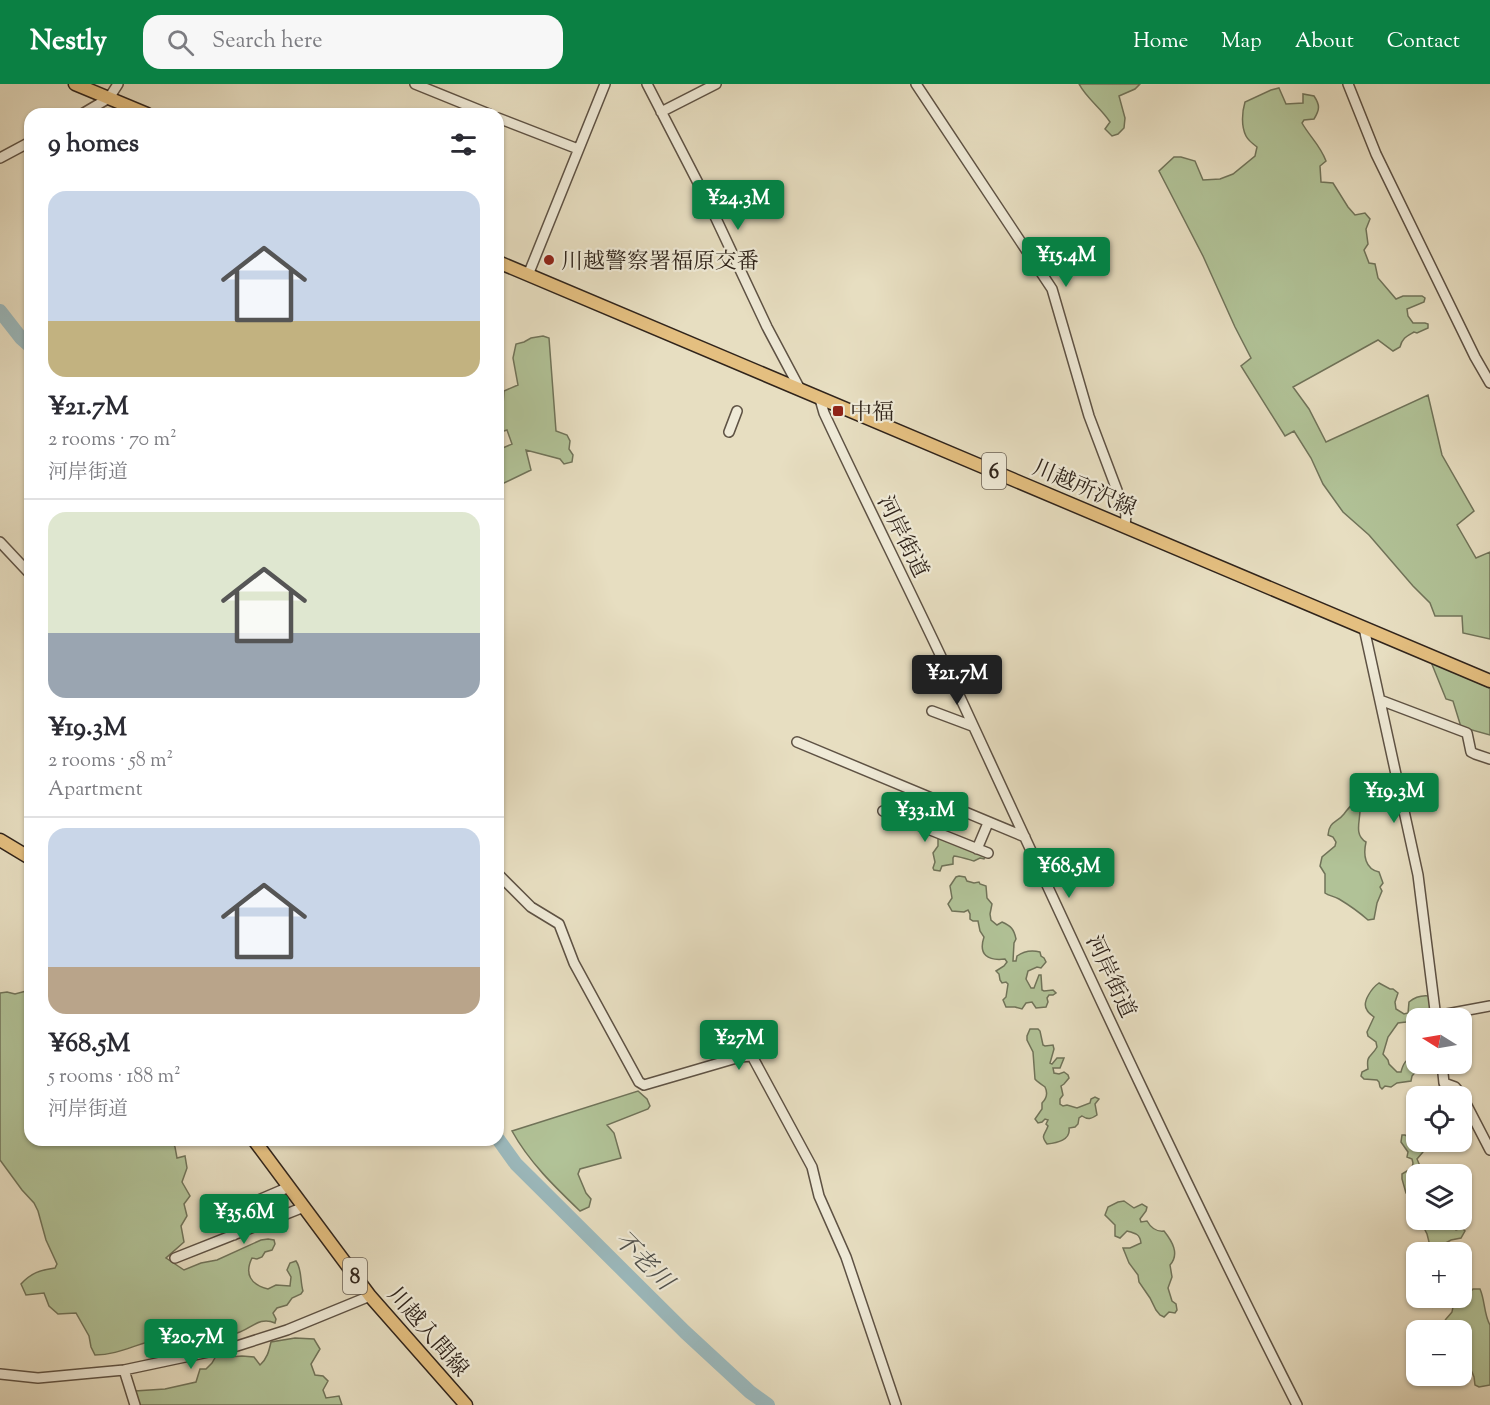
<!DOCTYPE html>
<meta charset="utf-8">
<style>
:root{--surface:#fff;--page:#f7f7f7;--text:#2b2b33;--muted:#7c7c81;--line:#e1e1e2;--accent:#0b8043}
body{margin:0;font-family:"Sorts Mill Goudy","Noto Serif JP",serif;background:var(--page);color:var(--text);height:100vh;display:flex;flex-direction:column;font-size:22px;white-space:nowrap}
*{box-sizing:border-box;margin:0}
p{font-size:20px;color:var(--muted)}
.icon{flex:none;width:33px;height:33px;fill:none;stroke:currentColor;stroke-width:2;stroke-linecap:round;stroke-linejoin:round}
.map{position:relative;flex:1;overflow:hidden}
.drawer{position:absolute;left:24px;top:24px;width:480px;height:1038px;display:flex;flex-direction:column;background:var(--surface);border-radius:18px;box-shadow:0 2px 4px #0004}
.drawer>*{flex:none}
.needle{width:39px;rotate:281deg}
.tools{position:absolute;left:1406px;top:924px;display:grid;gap:12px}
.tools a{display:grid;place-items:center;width:66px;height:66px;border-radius:12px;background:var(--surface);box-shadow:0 2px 4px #0004;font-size:30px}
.price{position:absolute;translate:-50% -51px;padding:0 14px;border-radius:6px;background:var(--accent);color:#fff;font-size:20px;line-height:39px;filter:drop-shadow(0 2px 3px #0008)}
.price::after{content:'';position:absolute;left:50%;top:36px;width:18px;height:14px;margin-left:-9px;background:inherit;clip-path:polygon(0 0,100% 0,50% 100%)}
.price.selected{background:#222;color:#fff}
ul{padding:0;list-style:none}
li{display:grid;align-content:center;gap:12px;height:318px;padding:0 24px}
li+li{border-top:2px solid var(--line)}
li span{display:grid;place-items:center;height:186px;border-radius:18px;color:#555}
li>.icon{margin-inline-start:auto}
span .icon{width:108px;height:108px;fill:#fffc;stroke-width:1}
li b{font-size:26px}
h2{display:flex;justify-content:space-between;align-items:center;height:72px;padding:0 24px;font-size:26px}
header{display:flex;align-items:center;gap:36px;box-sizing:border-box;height:84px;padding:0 30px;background:var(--accent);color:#fff}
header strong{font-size:28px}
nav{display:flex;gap:33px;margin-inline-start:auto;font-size:21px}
.search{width:420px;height:54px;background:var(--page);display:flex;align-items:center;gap:15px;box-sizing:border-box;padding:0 21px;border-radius:18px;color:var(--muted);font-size:22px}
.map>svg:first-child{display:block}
.green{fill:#b1c297;stroke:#707359;stroke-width:1.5}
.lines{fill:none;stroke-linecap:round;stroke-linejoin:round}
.river{stroke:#9bb9bd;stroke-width:14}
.minor-casing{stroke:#5e5244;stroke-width:12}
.major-casing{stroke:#30241b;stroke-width:15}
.minor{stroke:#efead7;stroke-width:9}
.major{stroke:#e4bf80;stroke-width:12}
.poi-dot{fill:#8f2418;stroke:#efead7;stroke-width:2}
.labels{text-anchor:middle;stroke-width:4.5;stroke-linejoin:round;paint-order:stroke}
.shield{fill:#efead7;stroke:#695f53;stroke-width:1.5}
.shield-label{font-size:21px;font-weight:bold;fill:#30241b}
.poi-label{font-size:22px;fill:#30241b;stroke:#efead7;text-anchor:start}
.street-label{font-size:22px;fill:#30241b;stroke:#efead7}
.water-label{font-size:24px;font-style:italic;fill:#50514c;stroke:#efead7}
</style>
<header>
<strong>Nestly</strong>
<div class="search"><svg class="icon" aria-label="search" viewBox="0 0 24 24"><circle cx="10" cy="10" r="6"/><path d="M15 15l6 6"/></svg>Search here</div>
<nav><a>Home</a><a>Map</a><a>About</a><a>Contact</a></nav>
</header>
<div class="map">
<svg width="1490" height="1321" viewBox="0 0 1490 1321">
<rect width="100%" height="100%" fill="#e7dec1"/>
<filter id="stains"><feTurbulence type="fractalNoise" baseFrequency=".00333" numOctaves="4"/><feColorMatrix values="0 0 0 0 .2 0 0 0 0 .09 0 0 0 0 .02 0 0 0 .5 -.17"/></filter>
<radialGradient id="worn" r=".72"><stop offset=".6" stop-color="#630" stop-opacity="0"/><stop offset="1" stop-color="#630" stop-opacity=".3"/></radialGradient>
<path class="green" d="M 1079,0 L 1140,0 L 1135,5 L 1119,12 L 1125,34 L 1124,44 L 1118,50 L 1112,52 L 1105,45 L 1110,38 C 1101,24 1087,15 1079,0 Z
M 1279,4 L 1286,20 L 1303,19 L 1303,10 L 1314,12 C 1320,21 1320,25 1314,35 L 1304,36 L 1302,39 C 1310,53 1320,61 1326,77 L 1320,82 L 1321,98 L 1333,99 L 1348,123 L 1355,131 L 1365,129 L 1370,135 L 1366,145 L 1368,160 L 1364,166 L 1369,179 L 1375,180 L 1378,194 L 1396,215 L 1403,212 L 1422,212 L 1425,214 L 1424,218 L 1407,225 L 1408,232 L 1413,239 L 1425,239 L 1428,240 L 1428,244 L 1417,249 L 1414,248 C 1407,252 1402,254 1400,263 L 1393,267 L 1378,256 L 1293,303 L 1309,325 L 1326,358 L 1428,311 L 1442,371 L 1474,427 L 1457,441 L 1476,474 L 1490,468 L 1490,555 L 1463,549 L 1462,532 L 1435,532 L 1430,519 L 1413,502 L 1369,451 L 1343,428 L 1323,400 L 1311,374 L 1294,347 L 1285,352 L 1241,282 L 1251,274 L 1235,243 L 1203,172 L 1159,87 L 1174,73 L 1181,73 L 1195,77 L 1203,96 L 1220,95 L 1233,90 L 1255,72 L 1257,63 C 1253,60 1248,56 1246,52 C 1241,42 1242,28 1245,18 L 1271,6 Z
M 543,252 L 549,254 L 556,347 L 567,351 L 570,357 L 569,365 L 573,371 L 572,378 L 564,380 L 560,375 L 526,366 L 531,386 L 502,400 L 498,390 L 498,366 L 512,360 L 507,346 L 498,349 L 498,323 L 503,321 L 504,307 L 518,301 L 513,274 L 516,260 L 524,258 L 531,254 Z
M 1431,578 L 1490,604 L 1490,651 L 1461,643 L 1453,617 L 1446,615 Z
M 1355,719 L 1360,723 C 1361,736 1353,750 1366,758 C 1363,771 1365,785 1379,788 L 1383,799 L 1380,803 L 1382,807 L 1377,819 L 1374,835 L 1368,836 C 1359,828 1349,821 1339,815 C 1334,812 1329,812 1325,809 L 1325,790 L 1320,782 L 1322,773 L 1335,762 L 1336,758 L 1333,753 L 1328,751 C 1329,737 1337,739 1344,730 C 1348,725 1348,723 1355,719 Z
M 940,752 L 986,771 L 984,775 L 980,774 L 974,777 C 967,775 961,773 954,772 L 953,774 L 953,780 L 942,782 L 940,787 L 934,786 L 933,784 L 935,778 L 933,769 L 938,762 L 938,755 Z
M 959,792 L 965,793 L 967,797 L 974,799 L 979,798 L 980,800 L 986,802 L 987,814 L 992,820 L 990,830 L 991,836 L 997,841 L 1002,838 C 1011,842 1014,845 1016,855 L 1014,859 L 1013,877 L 1016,877 L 1017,872 C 1024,867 1032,866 1040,868 L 1041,872 L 1044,874 L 1046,878 L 1041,884 L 1037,883 L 1028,887 L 1026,895 L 1031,904 L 1034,904 L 1039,891 L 1041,891 L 1042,906 L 1044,907 L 1053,906 L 1056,909 L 1053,911 L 1049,911 L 1047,914 L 1048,918 L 1046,923 L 1036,924 L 1032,918 L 1026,919 L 1022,925 L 1015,923 L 1006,923 L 1003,916 L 1006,913 L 1008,900 L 1006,898 L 1002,899 L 1000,896 L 999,890 L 996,887 L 1004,882 L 1007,878 L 1005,875 C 988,877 978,871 984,853 L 980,847 L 978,837 L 973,837 L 970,835 L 970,830 L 968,826 L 964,828 L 952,827 L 948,820 L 952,814 L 950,802 L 956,793 Z
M 1379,899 L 1390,905 L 1393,905 L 1398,909 L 1395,918 L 1396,925 L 1404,930 L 1408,929 L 1409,918 C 1415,913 1421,911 1429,912 L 1431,930 L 1417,931 L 1406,938 L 1398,939 L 1388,953 L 1383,970 L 1388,976 L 1389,980 L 1397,988 L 1401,988 C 1403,980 1406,974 1415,973 L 1417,986 L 1412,992 L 1411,997 L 1397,999 L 1391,1003 L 1385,1002 L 1382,1005 L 1380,1003 L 1379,998 L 1377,996 L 1364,995 L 1361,992 L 1362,988 L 1368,985 C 1366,970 1371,974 1377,963 L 1376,958 L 1368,952 L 1367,948 L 1374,933 C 1372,931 1368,929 1367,926 C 1361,918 1373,903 1379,899 Z
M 30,906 L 30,1056 L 171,1056 L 175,1063 L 177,1074 L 185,1072 L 187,1084 L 182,1098 L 190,1112 L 184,1120 L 187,1132 L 181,1142 L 184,1158 L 166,1174 L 184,1186 L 201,1179 L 217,1176 L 261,1156 L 268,1155 L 274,1156 L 275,1160 L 272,1166 L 265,1168 L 262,1173 L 257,1175 L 252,1174 C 244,1190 251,1201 268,1205 L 276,1201 L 290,1202 L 291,1193 L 287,1186 L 290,1179 L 296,1177 C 302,1185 300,1197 303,1207 L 301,1210 L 292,1214 L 287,1221 L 277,1224 L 273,1229 L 276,1235 L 275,1239 C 258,1231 249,1248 233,1250 C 227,1251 224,1248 219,1248 C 214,1247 209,1250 205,1252 L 205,1260 L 200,1262 C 196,1259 193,1259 187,1257 C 151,1247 129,1271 95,1271 L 91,1263 L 89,1252 L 76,1229 L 58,1230 L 49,1222 L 44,1209 L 26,1211 L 21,1200 C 31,1189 40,1186 55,1184 L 57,1180 L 46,1156 L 38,1127 L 34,1119 L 22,1106 L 0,1076 L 0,909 L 7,908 L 15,910 Z
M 1030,945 L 1038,945 L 1040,947 L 1043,961 L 1045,962 L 1053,961 L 1054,965 L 1050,979 L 1052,980 L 1057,974 L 1064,974 L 1060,984 L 1053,984 L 1054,989 L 1059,990 L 1064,988 L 1068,991 L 1069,994 L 1064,1000 L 1061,1002 L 1063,1011 L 1060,1015 L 1060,1020 L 1063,1022 L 1067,1021 L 1077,1024 L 1090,1019 L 1091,1015 L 1095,1013 L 1099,1015 L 1095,1020 L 1097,1031 C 1091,1035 1088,1036 1082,1032 L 1079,1034 L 1078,1040 L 1075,1043 L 1069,1044 C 1071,1056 1057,1059 1047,1060 C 1040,1051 1045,1051 1048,1042 L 1046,1040 L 1048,1036 L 1045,1035 L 1042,1038 L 1038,1039 L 1035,1035 L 1042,1025 L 1042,1019 C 1046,1015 1048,1009 1045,1003 C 1043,1001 1037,998 1035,995 L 1033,968 L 1027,956 L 1027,952 Z
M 638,1007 L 647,1015 L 650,1022 L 648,1025 L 607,1041 L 614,1049 L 621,1074 L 580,1085 L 578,1090 L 586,1109 L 591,1115 L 589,1123 L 580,1127 C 555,1103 529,1078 512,1047 Z
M 1402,1051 L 1405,1051 L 1410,1054 L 1417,1062 L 1423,1063 L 1423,1068 L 1417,1075 L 1420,1082 L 1429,1085 L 1434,1090 L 1416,1090 L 1416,1123 L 1413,1114 L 1406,1109 L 1402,1095 L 1402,1090 L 1412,1084 L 1413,1079 L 1412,1075 L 1407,1073 L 1408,1068 L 1401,1058 Z
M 1124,1117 L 1134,1124 L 1142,1120 L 1147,1123 L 1146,1127 L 1140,1135 L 1141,1138 L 1147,1137 C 1151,1144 1156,1148 1164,1147 C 1172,1157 1180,1170 1170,1181 L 1172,1193 L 1168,1204 L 1172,1217 L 1176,1220 L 1177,1226 L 1175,1229 L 1169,1228 L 1164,1233 L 1160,1231 L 1156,1226 L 1150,1214 L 1139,1198 L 1138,1191 L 1129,1179 L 1123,1164 L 1130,1164 L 1141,1159 C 1140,1150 1135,1149 1127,1147 L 1120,1154 L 1115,1152 L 1115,1141 L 1105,1131 L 1108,1123 L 1118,1118 Z
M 1420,1136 L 1450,1136 L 1453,1144 L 1456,1146 L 1462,1144 L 1465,1147 L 1461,1154 L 1451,1156 L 1433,1166 L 1430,1162 L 1427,1150 Z
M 1473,1205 L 1480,1205 C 1485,1216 1484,1231 1490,1241 L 1490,1301 L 1479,1303 L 1475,1301 L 1474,1293 L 1466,1274 L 1470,1267 L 1468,1253 L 1461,1250 L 1461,1246 L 1443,1246 C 1443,1235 1446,1236 1452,1228 L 1454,1218 L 1458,1214 L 1461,1214 L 1461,1212 L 1468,1210 Z
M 295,1254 L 314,1255 L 320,1265 L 311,1280 L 315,1291 L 323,1292 L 328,1297 L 323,1306 L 326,1314 L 339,1312 L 342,1321 L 132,1321 L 135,1307 L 165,1305 L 196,1298 L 200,1285 L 206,1285 L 212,1279 L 216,1272 L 222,1269 L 230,1273 L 242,1272 L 254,1273 L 260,1281 C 267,1275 269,1267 271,1258 Z"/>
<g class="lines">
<path class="river" d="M 0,227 L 21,254 L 30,262
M 498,1055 L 516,1080 L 685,1248 L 750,1308 L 768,1321"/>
<defs>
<path id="minor" d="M 415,0 L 489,30
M 647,0 L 712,126 L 767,243 L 801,307
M 916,0 L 1052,205 L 1089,332 L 1126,430 L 1125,443
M 1348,0 L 1376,70 L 1475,273 L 1490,299
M 661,28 L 716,0
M 82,30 L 109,14 L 118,0
M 498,34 L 578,65
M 0,74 L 30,58
M 528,191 L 605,0
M 820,315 L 824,329 C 866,419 911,508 953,598 C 1065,840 1176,1083 1297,1321
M 729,348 L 737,327
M 0,458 L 30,490
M 1364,544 L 1418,791 L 1436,934
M 1380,616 L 1467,649 L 1471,668 L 1475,670 L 1490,675
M 932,627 L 972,642
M 797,658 L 1025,753
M 883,727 L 988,769
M 902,735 L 913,707
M 977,765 L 988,739
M 498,790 L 531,823 L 559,840 L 574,879 L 639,998 L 644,1001 L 740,973 L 752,972 L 812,1083 L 819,1112 L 846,1173 L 896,1321
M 1436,932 L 1490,922
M 1442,980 L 1444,999 L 1455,1003 L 1461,1010 L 1490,1066
M 234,1151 L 226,1130 L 289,1103
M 175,1174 L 304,1123
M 124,1286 L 135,1321
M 0,1290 L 38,1294 L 124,1286 L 237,1262 L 287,1246 L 370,1212"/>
<path id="major" d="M 75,0 L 147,30
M 498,178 L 1490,597
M 0,756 L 30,774
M 254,1056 L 370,1212 L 466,1321"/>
</defs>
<use href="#minor" class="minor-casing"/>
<use href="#major" class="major-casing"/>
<use href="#minor" class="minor"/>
<use href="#major" class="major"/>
</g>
<g class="poi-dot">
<circle cx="549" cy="176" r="6"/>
<rect x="832" y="321" width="12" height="12" rx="3"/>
</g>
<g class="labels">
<g class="shield">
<rect x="982" y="369" width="24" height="36" rx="4.5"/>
<rect x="343" y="1174" width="24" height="36" rx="4.5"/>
</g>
<g class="shield-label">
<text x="994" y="394">6</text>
<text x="355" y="1199">8</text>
</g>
<g class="poi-label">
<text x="561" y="184">川越警察署福原交番</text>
<text x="850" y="335">中福</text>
</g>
<g class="street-label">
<text transform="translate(1085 403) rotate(23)" y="8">川越所沢線</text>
<text transform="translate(904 452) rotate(64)" y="8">河岸街道</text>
<text transform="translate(1112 892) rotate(65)" y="8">河岸街道</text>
<text transform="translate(429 1247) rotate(49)" y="8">川越入間線</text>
</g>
<g class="water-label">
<text transform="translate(644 1176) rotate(45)" y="8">不老川</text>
</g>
</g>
<rect width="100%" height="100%" filter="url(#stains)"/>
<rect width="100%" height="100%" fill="url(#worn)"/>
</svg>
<div class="tools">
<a><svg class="needle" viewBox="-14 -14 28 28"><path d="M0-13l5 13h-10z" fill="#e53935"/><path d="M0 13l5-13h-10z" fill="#7c7c81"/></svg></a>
<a><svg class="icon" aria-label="locate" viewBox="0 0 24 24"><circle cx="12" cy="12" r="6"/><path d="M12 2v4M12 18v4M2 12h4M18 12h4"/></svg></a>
<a><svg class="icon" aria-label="layers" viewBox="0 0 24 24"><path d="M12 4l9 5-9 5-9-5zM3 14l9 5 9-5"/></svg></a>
<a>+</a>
<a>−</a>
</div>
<b class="price" style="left:738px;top:147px">¥24.3M</b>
<b class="price" style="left:1066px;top:204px">¥15.4M</b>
<b class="price selected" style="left:957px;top:622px">¥21.7M</b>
<b class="price" style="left:1394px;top:740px">¥19.3M</b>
<b class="price" style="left:925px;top:759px">¥33.1M</b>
<b class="price" style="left:1069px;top:815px">¥68.5M</b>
<b class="price" style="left:739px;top:987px">¥27M</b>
<b class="price" style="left:244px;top:1161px">¥35.6M</b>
<b class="price" style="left:191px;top:1286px">¥20.7M</b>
<section class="drawer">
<h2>9 homes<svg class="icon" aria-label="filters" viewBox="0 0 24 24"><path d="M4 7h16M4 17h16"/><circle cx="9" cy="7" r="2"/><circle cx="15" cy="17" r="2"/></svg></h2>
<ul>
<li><span style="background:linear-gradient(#c9d6e8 70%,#c2b280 0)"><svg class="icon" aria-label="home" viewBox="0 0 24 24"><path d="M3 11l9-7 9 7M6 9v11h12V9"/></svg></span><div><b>¥21.7M</b><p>2 rooms · 70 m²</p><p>河岸街道</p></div></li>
<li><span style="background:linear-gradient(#dfe7d0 65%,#9aa5b1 0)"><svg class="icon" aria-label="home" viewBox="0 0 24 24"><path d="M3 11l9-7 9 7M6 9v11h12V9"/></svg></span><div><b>¥19.3M</b><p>2 rooms · 58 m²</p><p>Apartment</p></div></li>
<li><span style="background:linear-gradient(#c9d6e8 75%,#b9a48a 0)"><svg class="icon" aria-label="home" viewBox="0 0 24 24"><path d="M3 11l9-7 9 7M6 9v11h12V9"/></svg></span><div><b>¥68.5M</b><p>5 rooms · 188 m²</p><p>河岸街道</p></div></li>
</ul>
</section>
</div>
